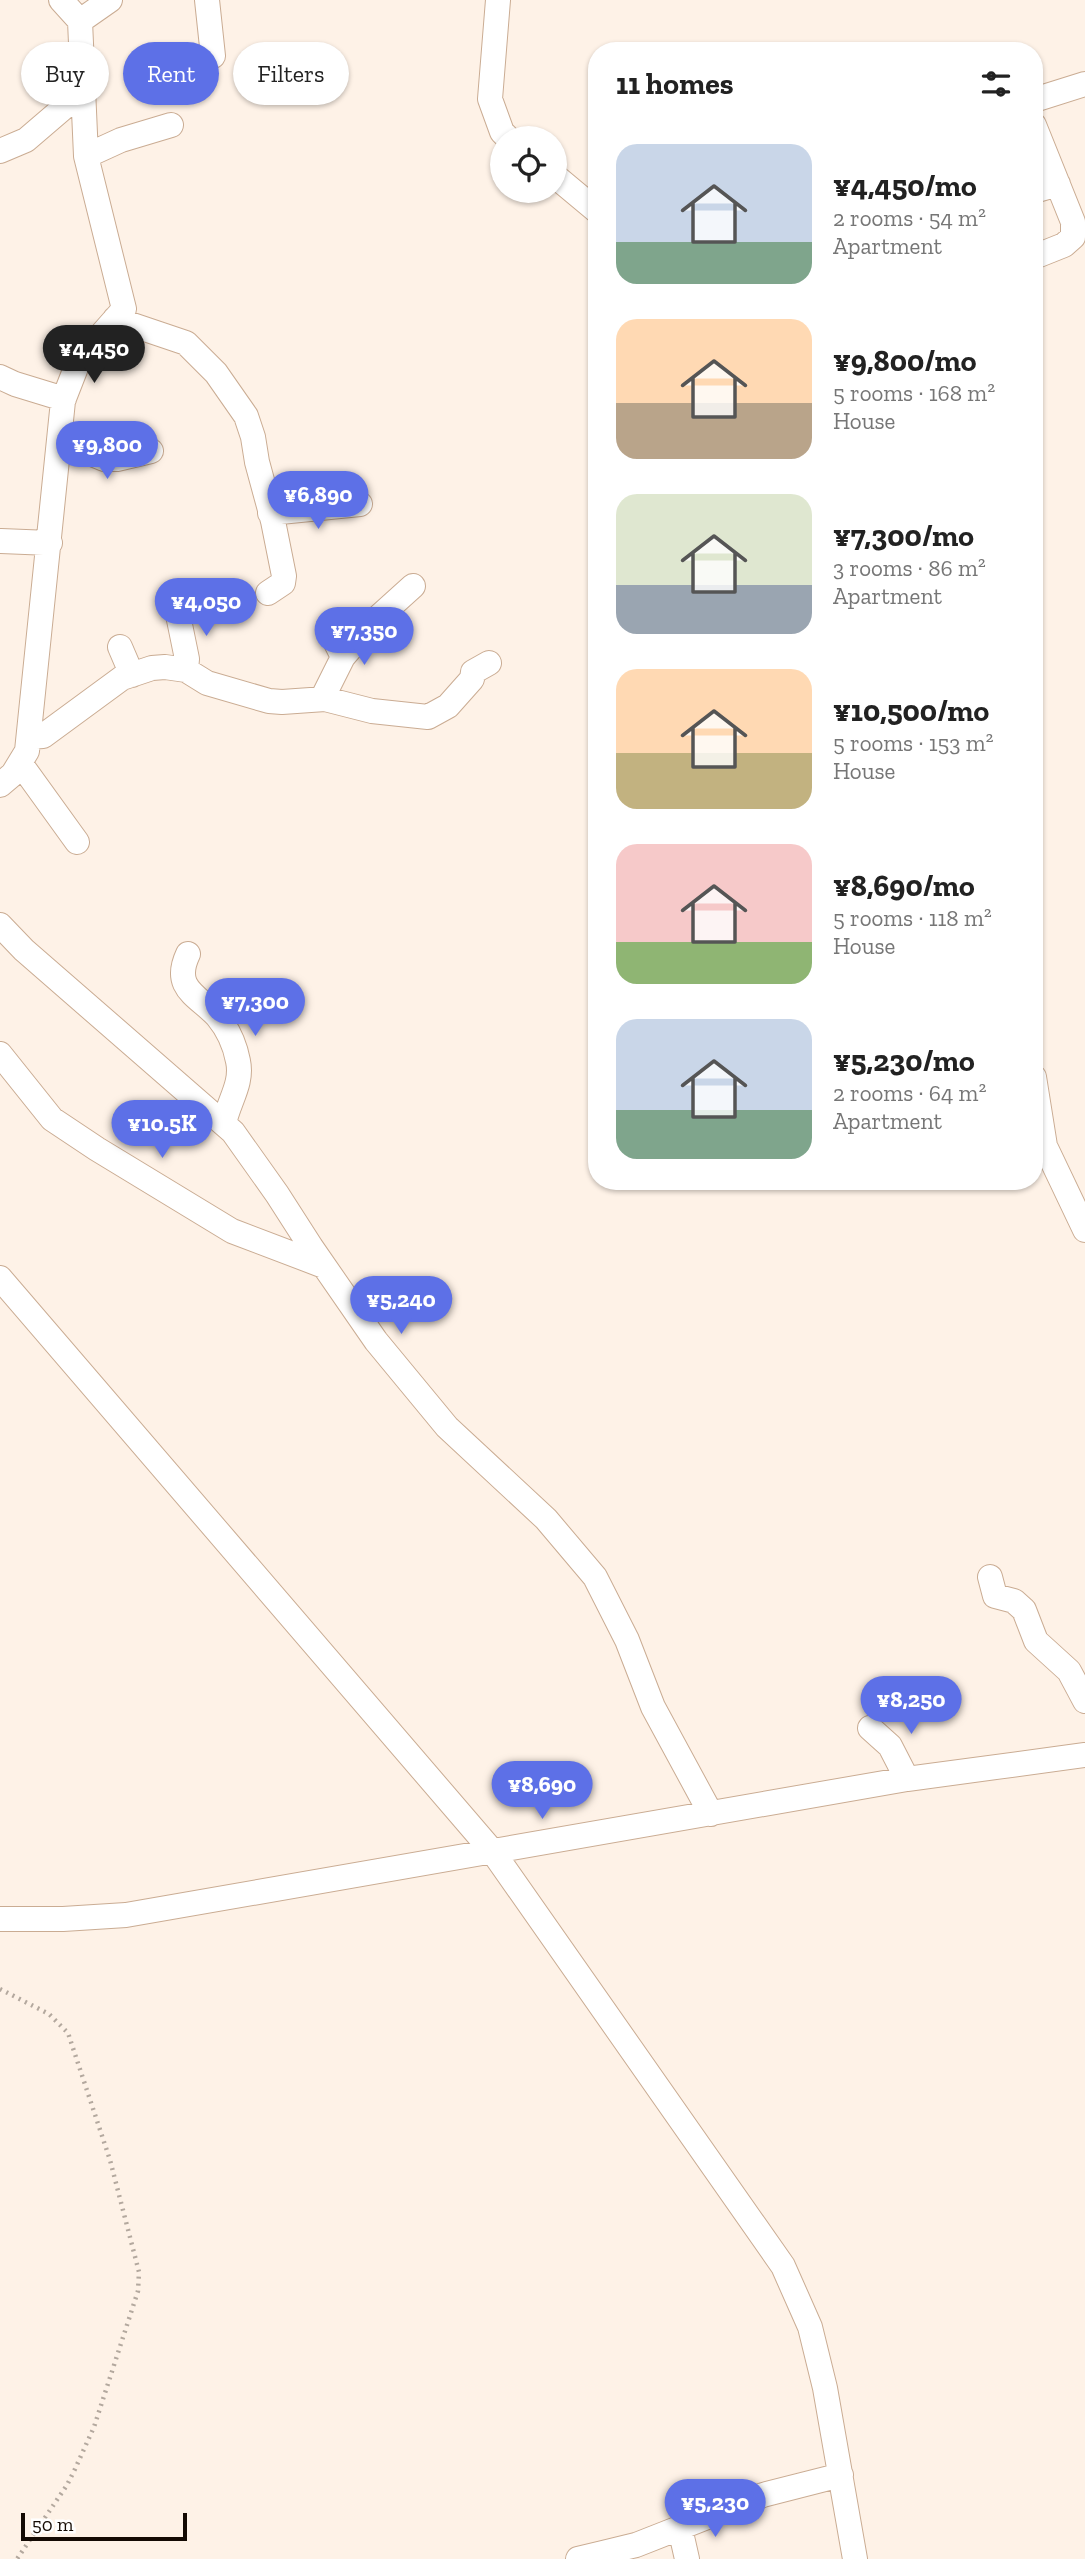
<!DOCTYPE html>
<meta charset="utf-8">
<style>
:root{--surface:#fff;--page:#f6f6f6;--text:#222;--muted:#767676;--accent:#5d70e7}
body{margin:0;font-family:"Zilla Slab",serif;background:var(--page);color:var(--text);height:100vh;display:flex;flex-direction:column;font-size:26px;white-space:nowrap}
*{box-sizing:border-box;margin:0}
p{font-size:23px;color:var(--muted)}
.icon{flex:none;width:38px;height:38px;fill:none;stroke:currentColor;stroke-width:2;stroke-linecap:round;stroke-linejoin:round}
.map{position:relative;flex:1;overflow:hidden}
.drawer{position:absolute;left:588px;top:42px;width:455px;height:1148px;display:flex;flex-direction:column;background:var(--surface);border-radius:28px;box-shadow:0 2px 5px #0004}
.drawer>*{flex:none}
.guide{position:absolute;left:21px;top:42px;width:462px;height:63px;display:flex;gap:14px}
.buttons{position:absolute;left:490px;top:126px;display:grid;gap:14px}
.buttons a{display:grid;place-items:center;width:77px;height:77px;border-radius:50%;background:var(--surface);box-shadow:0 2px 5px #0004;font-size:35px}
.scale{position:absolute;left:21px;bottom:18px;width:166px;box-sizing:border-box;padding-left:7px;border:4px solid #140a03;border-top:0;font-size:19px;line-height:24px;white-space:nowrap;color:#140a03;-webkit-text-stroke:5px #fff;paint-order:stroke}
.price{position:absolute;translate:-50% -60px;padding:0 16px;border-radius:24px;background:var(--accent);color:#fff;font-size:23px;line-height:46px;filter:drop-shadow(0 2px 4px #0008)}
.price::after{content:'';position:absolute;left:50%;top:42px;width:21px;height:16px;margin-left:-10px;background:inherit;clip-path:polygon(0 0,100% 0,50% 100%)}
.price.on{background:#222;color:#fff}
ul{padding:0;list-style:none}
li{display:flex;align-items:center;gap:21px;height:175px;padding:0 28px}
li span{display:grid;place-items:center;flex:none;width:196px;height:140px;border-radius:21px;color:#555}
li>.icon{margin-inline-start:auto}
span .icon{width:84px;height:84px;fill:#fffc;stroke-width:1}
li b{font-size:30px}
h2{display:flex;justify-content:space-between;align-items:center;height:84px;padding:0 28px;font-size:30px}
.pill{padding:0 24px;border-radius:32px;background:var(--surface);box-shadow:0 2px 5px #0004;font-size:24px;line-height:63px}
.pill.on{background:var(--accent);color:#fff}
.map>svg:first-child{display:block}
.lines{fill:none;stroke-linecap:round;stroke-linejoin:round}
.minor-casing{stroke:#caac93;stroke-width:26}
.path{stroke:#b3a89e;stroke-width:4.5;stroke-dasharray:2 5;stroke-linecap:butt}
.minor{stroke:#fff;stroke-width:24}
</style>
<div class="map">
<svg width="1085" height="2559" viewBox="0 0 1085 2559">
<rect width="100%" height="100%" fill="#fef2e7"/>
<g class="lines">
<defs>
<path id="minor" d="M 207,0 L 213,56
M 498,0 L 490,99 L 502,132 L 508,138
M 80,21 L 110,0
M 1034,100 L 1085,84
M 1034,125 L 1073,222 L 1073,237 L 1064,245 L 1034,257
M 0,151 L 26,140 L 82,92
M 86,156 L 121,140 L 171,125
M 555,176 L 597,211
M 1034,191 L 1058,184
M 115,319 L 186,343 L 216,373 L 246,416 L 253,437 L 257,462 L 273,521 L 284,576 L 283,583 L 268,593
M 0,377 L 15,384 L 64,399
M 58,452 L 87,452 L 104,459 L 117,459 L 151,451
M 270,513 L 360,504
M 1,541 L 50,543
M 177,610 L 187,659 L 186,670
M 120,647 L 132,675
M 343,657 L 372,623 L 413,586
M 322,699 L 343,657 L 333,637
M 29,737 L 43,736 L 122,678 L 152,668 L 165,667 L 186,670 L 207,683 L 269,701 L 282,702 L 325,699 L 372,711 L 428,717 L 448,706 L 472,679 L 473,672 L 489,663
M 20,763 L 77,842
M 0,785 L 13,774 L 27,751 L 63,401 L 79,360 L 124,309 L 86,156 L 80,21 L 61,0
M 0,925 L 24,950 L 233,1132 L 277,1194 L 311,1247 L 376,1341 L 447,1427 L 546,1519 L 595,1577 L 627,1640 L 653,1707 L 711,1814
M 188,954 C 172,988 197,995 217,1016 C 227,1028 235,1045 238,1061 C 243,1084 228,1102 224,1124
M 0,1054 L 52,1119 L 97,1149 L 232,1231 L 324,1266
M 1034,1077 L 1045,1146 L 1085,1230
M 0,1278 L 493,1852 L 783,2266 L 810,2327 L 825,2388 L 855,2559
M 990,1577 L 995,1596 L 1014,1601 L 1024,1610 L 1036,1641 L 1069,1671 L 1085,1701
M 870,1728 L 890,1746 L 907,1779
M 0,1919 L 63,1919 L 126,1915 L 907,1779 L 1085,1755
M 680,2528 L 687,2559
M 578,2559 L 636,2545 L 763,2495 L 841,2475"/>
</defs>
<use href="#minor" class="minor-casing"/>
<path class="path" d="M 0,1989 L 49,2014 L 68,2033 L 110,2160 L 139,2272 L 138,2291 L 94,2427 L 75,2469 L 67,2485 L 17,2559"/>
<use href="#minor" class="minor"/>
</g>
</svg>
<div class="buttons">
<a><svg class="icon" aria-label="locate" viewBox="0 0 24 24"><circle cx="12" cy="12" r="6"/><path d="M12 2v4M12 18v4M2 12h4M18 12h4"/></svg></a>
</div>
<div class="scale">50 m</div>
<b class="price on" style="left:94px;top:385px">¥4,450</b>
<b class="price" style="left:107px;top:481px">¥9,800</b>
<b class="price" style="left:318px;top:531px">¥6,890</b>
<b class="price" style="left:206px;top:638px">¥4,050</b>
<b class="price" style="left:364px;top:667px">¥7,350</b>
<b class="price" style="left:255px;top:1038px">¥7,300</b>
<b class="price" style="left:162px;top:1160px">¥10.5K</b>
<b class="price" style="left:401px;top:1336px">¥5,240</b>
<b class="price" style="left:911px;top:1736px">¥8,250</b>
<b class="price" style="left:542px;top:1821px">¥8,690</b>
<b class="price" style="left:715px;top:2539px">¥5,230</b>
<div class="guide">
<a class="pill">Buy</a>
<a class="pill on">Rent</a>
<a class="pill">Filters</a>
</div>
<section class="drawer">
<h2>11 homes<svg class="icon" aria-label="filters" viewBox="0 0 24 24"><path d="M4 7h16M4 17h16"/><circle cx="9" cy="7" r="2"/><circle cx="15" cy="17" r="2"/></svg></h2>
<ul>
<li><span style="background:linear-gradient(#c9d6e8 70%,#7fa58c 0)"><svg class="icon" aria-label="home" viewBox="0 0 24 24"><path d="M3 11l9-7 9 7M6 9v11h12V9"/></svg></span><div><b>¥4,450/mo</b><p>2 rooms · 54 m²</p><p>Apartment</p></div></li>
<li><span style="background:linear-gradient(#ffd9b3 60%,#b9a48a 0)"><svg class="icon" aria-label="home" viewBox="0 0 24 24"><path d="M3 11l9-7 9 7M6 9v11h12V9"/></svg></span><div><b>¥9,800/mo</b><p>5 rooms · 168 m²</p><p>House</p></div></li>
<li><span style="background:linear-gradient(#dfe7d0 65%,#9aa5b1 0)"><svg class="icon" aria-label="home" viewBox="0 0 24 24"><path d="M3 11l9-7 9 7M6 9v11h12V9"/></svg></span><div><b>¥7,300/mo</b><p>3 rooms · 86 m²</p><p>Apartment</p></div></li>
<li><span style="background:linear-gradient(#ffd9b3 60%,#c2b280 0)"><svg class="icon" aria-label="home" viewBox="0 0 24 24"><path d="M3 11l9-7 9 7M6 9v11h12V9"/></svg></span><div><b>¥10,500/mo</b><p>5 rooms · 153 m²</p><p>House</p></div></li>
<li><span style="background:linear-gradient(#f6c9c9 70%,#8fb573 0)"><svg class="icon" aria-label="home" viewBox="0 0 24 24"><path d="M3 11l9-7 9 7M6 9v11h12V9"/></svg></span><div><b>¥8,690/mo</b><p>5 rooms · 118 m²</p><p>House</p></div></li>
<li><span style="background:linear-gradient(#c9d6e8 65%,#7fa58c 0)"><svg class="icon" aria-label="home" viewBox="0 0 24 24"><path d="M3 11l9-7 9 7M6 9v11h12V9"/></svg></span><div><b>¥5,230/mo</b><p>2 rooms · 64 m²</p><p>Apartment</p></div></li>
</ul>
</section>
</div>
